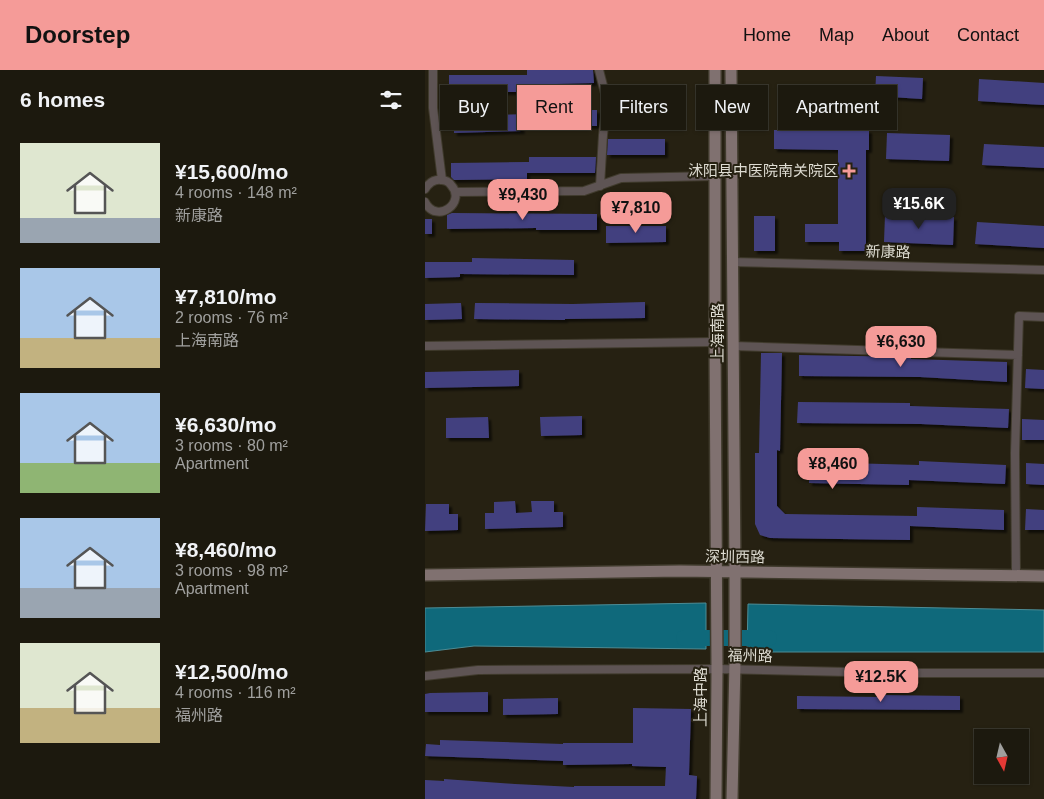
<!DOCTYPE html>
<meta charset="utf-8">
<style>
:root{--surface:#1c190e;--page:#29261c;--text:#f1f3f6;--muted:#a0a09e;--line:#3a382e;--accent:#f59b98}
body{margin:0;font-family:Helvetica,"Noto Sans SC",sans-serif;background:var(--page);color:var(--text);height:100vh;display:flex;flex-direction:column;font-size:19px;white-space:nowrap}
*{box-sizing:border-box;margin:0}
p{font-size:16px;color:var(--muted)}
.icon{flex:none;width:28px;height:28px;fill:none;stroke:currentColor;stroke-width:2;stroke-linecap:round;stroke-linejoin:round}
.map{position:relative;flex:1;overflow:hidden}
.side{display:flex;flex-direction:column;background:var(--surface);width:425px}
.side>*{flex:none}
.top-card{position:absolute;left:15px;top:15px;width:475px;height:45px;display:flex;gap:10px}
.needle{width:32px;rotate:172deg}
.buttons{position:absolute;left:549px;top:659px;display:grid;gap:10px}
.buttons a{display:grid;place-items:center;width:55px;height:55px;border-radius:0px;background:var(--surface);box-shadow:0 1px 4px #0004,0 0 0 1px var(--line);font-size:25px}
.price{position:absolute;translate:-50% -42px;padding:0 11px;border-radius:10px;background:var(--accent);color:#111;font-size:16px;line-height:32px;filter:drop-shadow(0 1px 2px #0008)}
.price::after{content:'';position:absolute;left:50%;top:30px;width:15px;height:11px;margin-left:-8px;background:inherit;clip-path:polygon(0 0,100% 0,50% 100%)}
.price.selected{background:#222;color:#fff}
ul{padding:0;list-style:none}
li{display:flex;align-items:center;gap:15px;height:125px;padding:0 20px}
li span{display:grid;place-items:center;flex:none;width:140px;height:100px;border-radius:0px;color:#555}
li>.icon{margin-inline-start:auto}
span .icon{width:60px;height:60px;fill:#fffc;stroke-width:1}
li b{font-size:21px}
h2{display:flex;justify-content:space-between;align-items:center;height:60px;padding:0 20px;font-size:21px}
.tag{padding:0 18px;border-radius:0px;background:var(--surface);box-shadow:0 1px 4px #0004,0 0 0 1px var(--line);font-size:18px;line-height:45px}
.tag.selected{background:var(--accent);color:#111}
header{display:flex;align-items:center;gap:30px;box-sizing:border-box;height:70px;padding:0 25px;background:var(--accent);color:#111}
header strong{font-size:24px}
nav{display:flex;gap:28px;margin-inline-start:auto;font-size:18px}
main{display:flex;flex:1;min-height:0}
.map>svg:first-child{display:block}
.water{fill:#0f697b;stroke:#4d8c95}
.lines{fill:none;stroke-linecap:round;stroke-linejoin:round}
.river{stroke:#0f697b;stroke-width:16}
.building{fill:#43417f;filter:url(#shadow)}
.street-casing{stroke:#403b2d;stroke-width:10}
.secondary-casing{stroke:#403b2d;stroke-width:14}
.street{stroke:#5e5454;stroke-width:8}
.secondary{stroke:#807170;stroke-width:11}
.poi-dot{fill:#f59b98;stroke:#262112;stroke-width:2}
.labels{text-anchor:middle;stroke-width:4;stroke-linejoin:round;paint-order:stroke}
.poi-label{font-size:15px;fill:#dedcd2;stroke:#262112;text-anchor:end}
.street-label{font-size:15px;fill:#dedcd2;stroke:#262112}
</style>
<header>
<strong>Doorstep</strong>
<nav><a>Home</a><a>Map</a><a>About</a><a>Contact</a></nav>
</header>
<main>
<section class="side">
<h2>6 homes<svg class="icon" aria-label="filters" viewBox="0 0 24 24"><path d="M4 7h16M4 17h16"/><circle cx="9" cy="7" r="2"/><circle cx="15" cy="17" r="2"/></svg></h2>
<ul>
<li><span style="background:linear-gradient(#dfe7d0 75%,#9aa5b1 0)"><svg class="icon" aria-label="home" viewBox="0 0 24 24"><path d="M3 11l9-7 9 7M6 9v11h12V9"/></svg></span><div><b>¥15,600/mo</b><p>4 rooms · 148 m²</p><p>新康路</p></div></li>
<li><span style="background:linear-gradient(#a9c7e8 70%,#c2b280 0)"><svg class="icon" aria-label="home" viewBox="0 0 24 24"><path d="M3 11l9-7 9 7M6 9v11h12V9"/></svg></span><div><b>¥7,810/mo</b><p>2 rooms · 76 m²</p><p>上海南路</p></div></li>
<li><span style="background:linear-gradient(#a9c7e8 70%,#8fb573 0)"><svg class="icon" aria-label="home" viewBox="0 0 24 24"><path d="M3 11l9-7 9 7M6 9v11h12V9"/></svg></span><div><b>¥6,630/mo</b><p>3 rooms · 80 m²</p><p>Apartment</p></div></li>
<li><span style="background:linear-gradient(#a9c7e8 70%,#9aa5b1 0)"><svg class="icon" aria-label="home" viewBox="0 0 24 24"><path d="M3 11l9-7 9 7M6 9v11h12V9"/></svg></span><div><b>¥8,460/mo</b><p>3 rooms · 98 m²</p><p>Apartment</p></div></li>
<li><span style="background:linear-gradient(#dfe7d0 65%,#c2b280 0)"><svg class="icon" aria-label="home" viewBox="0 0 24 24"><path d="M3 11l9-7 9 7M6 9v11h12V9"/></svg></span><div><b>¥12,500/mo</b><p>4 rooms · 116 m²</p><p>福州路</p></div></li>
</ul>
</section>
<div class="map">
<svg width="619" height="729" viewBox="0 0 619 729">
<defs>
<filter id="shadow"><feDropShadow dx="3" dy="3" stdDeviation="1" flood-color="#0009"/></filter>
</defs>
<rect width="100%" height="100%" fill="#262112"/>
<path class="water" d="M 281,533 L 281,579 L 49,576 L 0,582 L 0,538 Z
M 323,534 L 619,540 L 619,582 L 322,582 Z"/>
<g class="lines">
<path class="river" d="M 259,568 L 344,568"/>
</g>
<path class="building" d="M 102,0 L 168,0 L 169,13 L 92,15 L 92,22 L 24,22 L 24,5 L 102,5 Z
M 451,6 L 498,8 L 497,29 L 450,26 Z
M 554,9 L 619,13 L 619,35 L 553,31 Z
M 105,40 L 172,40 L 172,56 L 96,56 L 97,61 L 29,63 L 29,46 L 105,44 Z
M 349,60 L 444,60 L 444,80 L 441,80 L 441,181 L 414,181 L 414,172 L 380,172 L 380,154 L 413,154 L 413,80 L 349,79 Z
M 462,63 L 525,65 L 524,91 L 461,89 Z
M 183,69 L 240,69 L 240,85 L 182,85 Z
M 559,74 L 619,77 L 619,98 L 557,95 Z
M 104,87 L 171,87 L 170,103 L 102,103 L 102,109 L 29,110 L 26,107 L 26,93 L 104,92 Z
M 27,143 L 172,144 L 172,160 L 111,160 L 111,158 L 22,159 L 22,145 Z
M 460,145 L 529,147 L 528,175 L 459,172 Z
M 329,146 L 350,146 L 350,181 L 329,181 Z
M 0,149 L 7,149 L 7,164 L 0,164 Z
M 552,152 L 619,156 L 619,178 L 550,174 Z
M 181,156 L 241,156 L 241,172 L 181,173 Z
M 47,188 L 149,190 L 149,205 L 35,204 L 35,207 L 0,208 L 0,192 L 47,192 Z
M 220,232 L 220,248 L 140,249 L 140,250 L 49,249 L 50,233 L 148,234 Z
M 36,233 L 37,249 L 0,250 L 0,234 Z
M 336,283 L 357,283 L 355,381 L 352,380 L 352,436 L 360,444 L 492,446 L 492,437 L 579,440 L 579,460 L 485,456 L 485,470 L 345,468 L 335,465 L 330,454 L 330,383 L 334,383 Z
M 374,285 L 486,287 L 486,289 L 582,292 L 582,312 L 495,307 L 374,306 Z
M 601,299 L 619,300 L 619,319 L 600,318 Z
M 94,300 L 94,316 L 0,318 L 0,302 Z
M 373,332 L 485,333 L 485,336 L 584,339 L 583,358 L 496,354 L 372,353 Z
M 157,346 L 157,365 L 116,366 L 115,347 Z
M 63,347 L 64,368 L 21,368 L 21,348 Z
M 597,349 L 619,350 L 619,370 L 597,370 Z
M 494,391 L 581,395 L 580,414 L 484,410 L 484,415 L 384,413 L 385,392 L 494,395 Z
M 601,393 L 619,394 L 619,415 L 601,414 Z
M 90,431 L 91,443 L 107,442 L 106,431 L 129,431 L 129,442 L 138,442 L 138,457 L 60,459 L 60,443 L 69,443 L 69,432 Z
M 1,434 L 24,434 L 24,444 L 33,444 L 33,460 L 0,461 Z
M 601,439 L 619,440 L 619,460 L 600,460 Z
M 63,622 L 63,642 L 0,642 L 0,624 L 5,623 Z
M 456,625 L 535,626 L 535,640 L 372,639 L 372,626 L 456,627 Z
M 133,628 L 133,644 L 78,645 L 78,629 Z
M 208,638 L 266,639 L 264,705 L 272,706 L 271,729 L 0,729 L 0,710 L 19,711 L 19,709 L 90,714 L 149,717 L 149,716 L 240,716 L 241,697 L 207,696 L 207,694 L 138,695 L 138,691 L 0,686 L 1,674 L 15,675 L 15,670 L 138,674 L 138,673 L 208,673 Z"/>
<g class="lines">
<defs>
<path id="street" d="M 8,0 L 8,38 L 17,110
M 174,0 L 182,31 L 178,65 L 175,116
M 0,119 C 4,113 9,109 16,110 C 20,110 24,112 26,115 C 42,132 12,155 0,132
M 30,122 L 159,121 L 196,108 L 290,106
M 307,192 L 619,200
M 0,276 L 290,272
M 308,276 L 593,285
M 591,505 L 590,383 L 594,246 L 619,247
M 0,606 L 53,600 L 292,599 L 467,603 L 619,603"/>
<path id="secondary" d="M 290,0 L 290,272 L 292,599 L 291,729
M 306,0 L 310,502 L 310,592 L 307,729
M 0,505 L 255,501 L 619,506"/>
</defs>
<use href="#street" class="street-casing"/>
<use href="#secondary" class="secondary-casing"/>
<use href="#street" class="street"/>
<use href="#secondary" class="secondary"/>
</g>
<path class="poi-dot" d="M421.5 93.5h5v5h5v5h-5v5h-5v-5h-5v-5h5z"/>
<g class="labels">
<g class="poi-label">
<text x="413" y="106">沭阳县中医院南关院区</text>
</g>
<g class="street-label">
<text transform="translate(463 182) rotate(1)" y="5">新康路</text>
<text transform="translate(293 263) rotate(-90)" y="5">上海南路</text>
<text transform="translate(310 487) rotate(1)" y="5">深圳西路</text>
<text transform="translate(325 586) rotate(1)" y="5">福州路</text>
<text transform="translate(276 627) rotate(-90)" y="5">上海中路</text>
</g>
</g>
</svg>
<div class="buttons">
<a><svg class="needle" viewBox="-14 -14 28 28"><path d="M0-13l5 13h-10z" fill="#e53935"/><path d="M0 13l5-13h-10z" fill="#a0a09e"/></svg></a>
</div>
<b class="price" style="left:98px;top:151px">¥9,430</b>
<b class="price selected" style="left:494px;top:160px">¥15.6K</b>
<b class="price" style="left:211px;top:164px">¥7,810</b>
<b class="price" style="left:476px;top:298px">¥6,630</b>
<b class="price" style="left:408px;top:420px">¥8,460</b>
<b class="price" style="left:456px;top:633px">¥12.5K</b>
<div class="top-card">
<a class="tag">Buy</a>
<a class="tag selected">Rent</a>
<a class="tag">Filters</a>
<a class="tag">New</a>
<a class="tag">Apartment</a>
</div>
</div>
</main>
